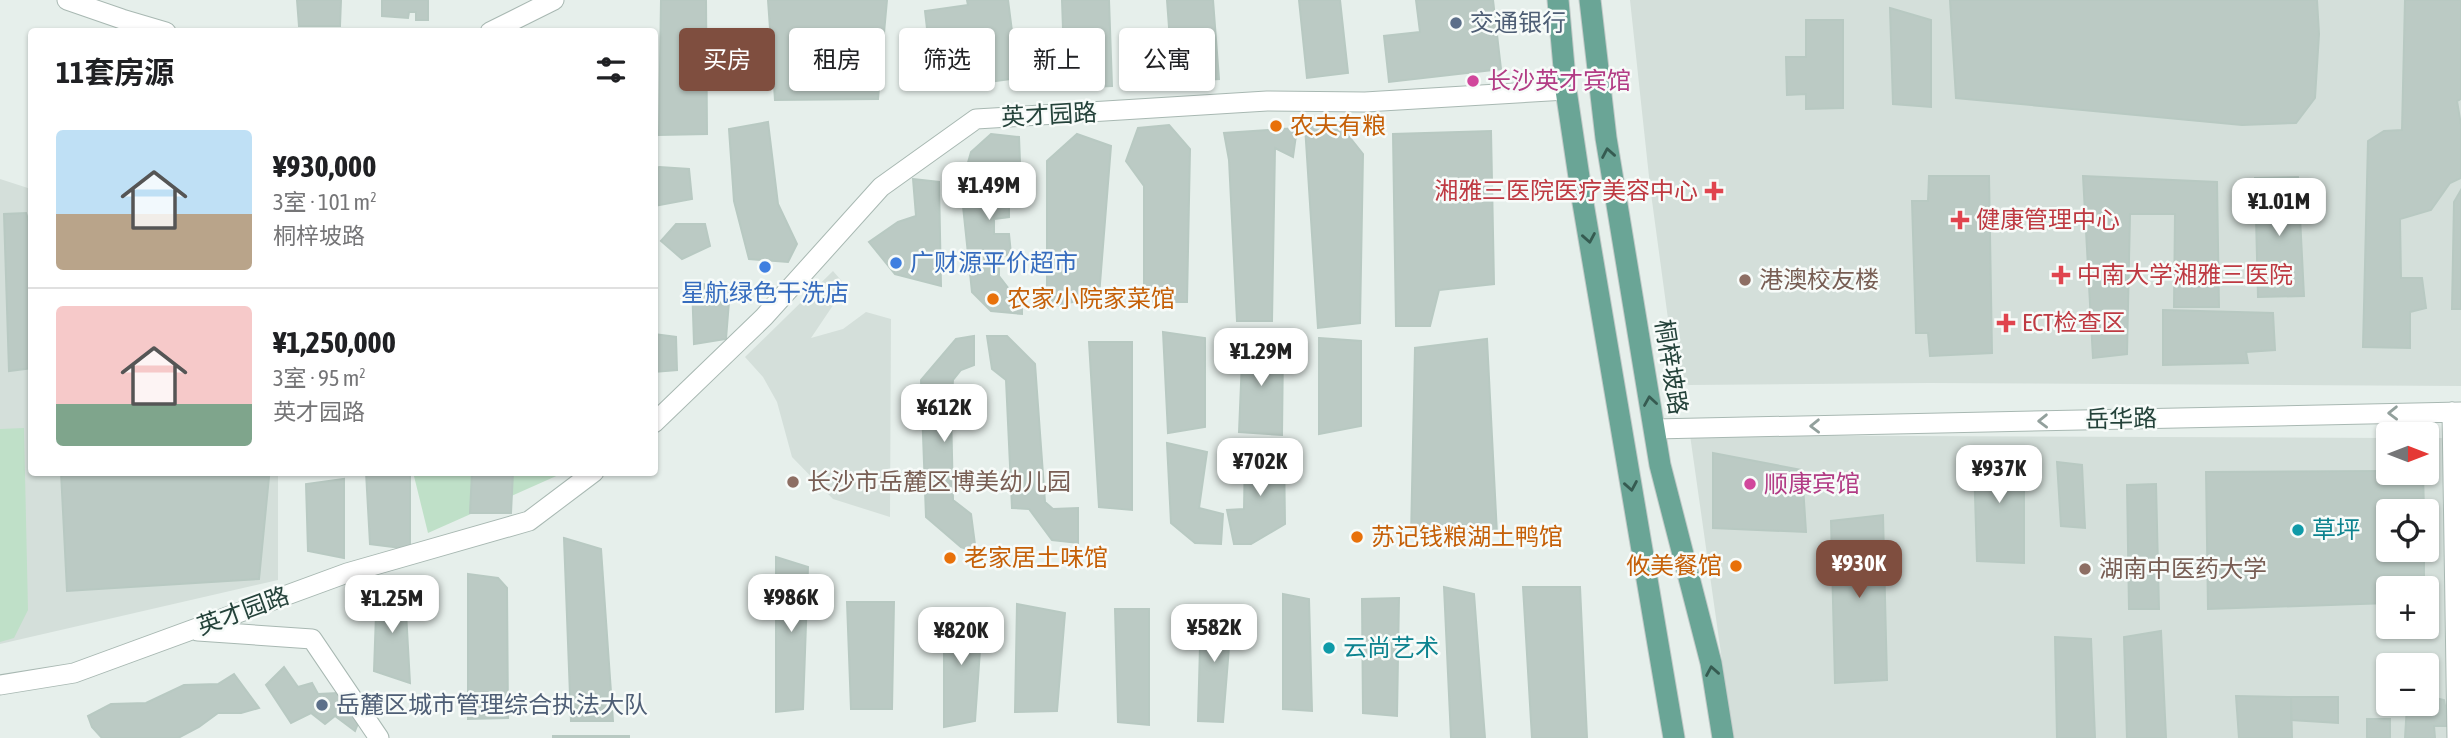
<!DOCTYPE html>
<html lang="zh">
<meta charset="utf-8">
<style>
:root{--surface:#fff;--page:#f2f2f2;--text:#202124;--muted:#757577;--line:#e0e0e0;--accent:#7f4e3f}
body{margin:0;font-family:"Asap Condensed","Noto Sans SC",sans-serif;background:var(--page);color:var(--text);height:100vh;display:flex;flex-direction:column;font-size:26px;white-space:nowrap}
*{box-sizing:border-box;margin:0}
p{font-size:23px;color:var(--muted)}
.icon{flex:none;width:38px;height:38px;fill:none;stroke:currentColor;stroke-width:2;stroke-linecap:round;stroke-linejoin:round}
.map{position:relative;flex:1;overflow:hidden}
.drawer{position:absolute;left:28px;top:28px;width:630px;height:448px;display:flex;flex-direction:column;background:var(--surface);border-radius:7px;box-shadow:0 2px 5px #0004}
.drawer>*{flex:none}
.top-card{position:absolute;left:679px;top:28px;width:665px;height:63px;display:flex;gap:14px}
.needle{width:46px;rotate:90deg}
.tools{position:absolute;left:2376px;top:422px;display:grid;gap:14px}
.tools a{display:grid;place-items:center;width:63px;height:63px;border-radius:7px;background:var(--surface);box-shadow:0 2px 5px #0004;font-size:35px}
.price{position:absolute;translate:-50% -60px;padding:0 16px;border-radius:14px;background:#fff;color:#222;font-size:23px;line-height:46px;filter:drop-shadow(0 2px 4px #0008)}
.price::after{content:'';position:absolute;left:50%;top:42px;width:21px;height:16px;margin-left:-10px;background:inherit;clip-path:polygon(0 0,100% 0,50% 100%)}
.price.active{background:var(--accent);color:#fff}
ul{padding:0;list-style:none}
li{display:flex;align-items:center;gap:21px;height:175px;padding:0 28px}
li+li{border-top:2px solid var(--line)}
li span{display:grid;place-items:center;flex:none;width:196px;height:140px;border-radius:7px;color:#555}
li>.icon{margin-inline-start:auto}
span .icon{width:84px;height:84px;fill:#fffc;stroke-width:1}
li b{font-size:30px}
h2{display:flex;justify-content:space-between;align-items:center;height:84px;padding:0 28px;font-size:30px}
.chip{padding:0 24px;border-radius:7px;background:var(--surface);box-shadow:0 2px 5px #0004;font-size:24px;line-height:63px}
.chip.active{background:var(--accent);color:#fff}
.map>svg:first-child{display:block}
.built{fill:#d4dfda;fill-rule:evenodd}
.green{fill:#bfe0c8}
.building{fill:#bbcac4;stroke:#b8c9c2;stroke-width:2}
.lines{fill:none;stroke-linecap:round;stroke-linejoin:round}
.minor-casing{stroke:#a8b8b2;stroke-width:21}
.major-casing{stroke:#c2cac8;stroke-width:23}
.minor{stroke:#fff;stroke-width:19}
.major{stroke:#6aa596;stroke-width:21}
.oneway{stroke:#365b51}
.oneway2{stroke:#92a09c}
.service-dot{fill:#5c6f8a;stroke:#f7fbf9;stroke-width:2.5}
.hotel-dot{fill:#d1479c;stroke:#f7fbf9;stroke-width:2.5}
.food-dot{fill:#e8710a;stroke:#f7fbf9;stroke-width:2.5}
.health-dot{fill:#e0444e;stroke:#f7fbf9;stroke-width:2.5}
.shop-dot{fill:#3f7fe0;stroke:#f7fbf9;stroke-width:2.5}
.education-dot{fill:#8d6e63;stroke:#f7fbf9;stroke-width:2.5}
.culture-dot{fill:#0f9aa8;stroke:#f7fbf9;stroke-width:2.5}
.labels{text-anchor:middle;stroke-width:5;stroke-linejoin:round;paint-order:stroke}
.service-label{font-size:24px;fill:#4e5e75;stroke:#f7fbf9;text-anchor:start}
.hotel-label{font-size:24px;fill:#b23c85;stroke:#f7fbf9;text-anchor:start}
.street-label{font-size:24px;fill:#24423a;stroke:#f7fbf9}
.food-label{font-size:24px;fill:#c56008;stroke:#f7fbf9;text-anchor:start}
.health-label{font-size:24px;fill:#be3a42;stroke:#f7fbf9;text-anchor:start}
.shop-label{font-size:24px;fill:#366cbe;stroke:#f7fbf9;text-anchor:start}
.education-label{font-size:24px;fill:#785e54;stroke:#f7fbf9;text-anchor:start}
.culture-label{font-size:24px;fill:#0d838f;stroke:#f7fbf9;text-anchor:start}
</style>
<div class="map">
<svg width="2461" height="738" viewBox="0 0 2461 738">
<rect width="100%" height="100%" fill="#e6efeb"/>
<path class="built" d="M 1630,0 L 2461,0 L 2461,386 L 1929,383 L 1689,385 L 1681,381 L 1674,363 L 1650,186 Z
M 0,179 L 31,189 L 32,472 L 278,473 L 278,580 L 0,644 Z
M 833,271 L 846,286 L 811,338 L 843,329 L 866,312 L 891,319 L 890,517 L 833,499 L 792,457 L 777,402 L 763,377 L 745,357 Z
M 1690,435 L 2389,438 L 2389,472 L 2427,472 L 2427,438 L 2461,438 L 2461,738 L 1733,738 ZM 2389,511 L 2427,511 L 2427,550 L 2389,550 ZM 2389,588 L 2427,588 L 2427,626 L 2389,626 ZM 2389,665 L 2427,665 L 2427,704 L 2389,704 Z"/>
<path class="green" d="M 24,428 L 28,610 L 14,638 L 0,642 L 0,429 Z
M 413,472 L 563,473 L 428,533 Z"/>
<path class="building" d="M 297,0 L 341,0 L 340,26 L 299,26 Z
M 382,0 L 428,0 L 428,20 L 416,20 L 416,12 L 409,12 L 408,18 L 382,16 Z
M 661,0 L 706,0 L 707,134 L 659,135 Z
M 768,0 L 887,0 L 878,99 L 775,100 Z
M 967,0 L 1008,0 L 1018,78 L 973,84 L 970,58 L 931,63 L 925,11 L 968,5 Z
M 1062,0 L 1109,0 L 1112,86 L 1065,88 Z
M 1167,0 L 1213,0 L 1219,79 L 1173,82 Z
M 1299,0 L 1340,0 L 1348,73 L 1307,78 Z
M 1416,0 L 1493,0 L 1501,69 L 1389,82 L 1384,36 L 1420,32 Z
M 1950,0 L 2317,0 L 2319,34 L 2315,98 L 2296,123 L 2242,125 L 1956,98 Z
M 2405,0 L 2461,0 L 2461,99 L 2457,101 L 2461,125 L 2461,178 L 2450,183 L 2431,210 L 2400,219 L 2401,278 L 2422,278 L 2426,308 L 2410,312 L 2410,348 L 2363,347 L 2368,141 L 2384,131 L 2402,130 Z
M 1890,8 L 1931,20 L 1931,107 L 1893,104 Z
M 1806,20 L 1843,20 L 1843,108 L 1806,109 L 1806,94 L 1787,95 L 1786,57 L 1806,57 Z
M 768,122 L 778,204 L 797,244 L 788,262 L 749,259 L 734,201 L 729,129 Z
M 1169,125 L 1190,149 L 1187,302 L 1144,302 L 1144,186 L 1126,161 L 1138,128 Z
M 1340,125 L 1363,154 L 1360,323 L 1318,328 L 1305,126 Z
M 1297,128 L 1293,157 L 1275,148 L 1272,321 L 1237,321 L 1229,160 L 1224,133 Z
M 1491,131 L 1494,284 L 1439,290 L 1430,326 L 1396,326 L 1393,134 Z
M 991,134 L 1019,137 L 1020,162 L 1006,164 L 999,177 L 996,194 L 1009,194 L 1009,217 L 994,219 L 994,234 L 1009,234 L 1011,254 L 999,257 L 999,276 L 1009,289 L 1022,289 L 1022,314 L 991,311 L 972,292 L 961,187 L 971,152 Z
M 1077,134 L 1111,146 L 1099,296 L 1047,308 L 1047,161 Z
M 659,167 L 689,169 L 692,199 L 654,206 L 654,175 Z
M 1929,176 L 1989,176 L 1992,353 L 1930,356 L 1928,333 L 1916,333 L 1912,201 L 1928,201 Z
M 2083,176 L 2217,182 L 2219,307 L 2174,307 L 2175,214 L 2130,214 L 2127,354 L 2093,358 Z
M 2298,177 L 2304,296 L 2258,297 L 2255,178 Z
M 913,179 L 939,182 L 941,286 L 895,274 L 869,242 L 898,222 L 916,216 Z
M 2461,190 L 2461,309 L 2452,309 L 2454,202 Z
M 26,213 L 32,232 L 32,368 L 9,371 L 4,214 Z
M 676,224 L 705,224 L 710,246 L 682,259 L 661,241 Z
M 692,282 L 730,289 L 726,339 L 694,344 Z
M 2163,310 L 2273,313 L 2275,350 L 2246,352 L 2248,363 L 2163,365 Z
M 1163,332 L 1205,338 L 1205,427 L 1168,433 Z
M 654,334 L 676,337 L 677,370 L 654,372 Z
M 974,336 L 974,365 L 961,370 L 953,380 L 951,410 L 953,500 L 971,514 L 976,552 L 961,547 L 926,517 L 921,380 L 956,339 Z
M 987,336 L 1007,336 L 1035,364 L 1045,502 L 1053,509 L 1078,508 L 1078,543 L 1052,540 L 1029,509 L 1012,508 L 1006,380 L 992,369 Z
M 1243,336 L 1283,346 L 1282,435 L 1239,432 Z
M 1319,338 L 1361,341 L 1361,426 L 1319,434 Z
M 1487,339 L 1497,534 L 1411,537 L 1415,348 Z
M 1089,342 L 1132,342 L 1132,510 L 1099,507 Z
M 1167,443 L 1207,452 L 1199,508 L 1223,514 L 1221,544 L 1195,543 L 1171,523 Z
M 1974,449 L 2024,453 L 2024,563 L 1977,561 L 1974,463 L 1959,454 Z
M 1245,450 L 1284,452 L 1285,524 L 1251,544 L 1234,544 L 1227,510 L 1244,509 Z
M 1713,453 L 1802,470 L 1806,532 L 1713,528 Z
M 2057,462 L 2082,465 L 2085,528 L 2061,526 Z
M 2389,471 L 2423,472 L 2424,511 L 2389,511 L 2389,550 L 2424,550 L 2424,588 L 2389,588 L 2389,603 L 2208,609 L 2206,472 Z
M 61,472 L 269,477 L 259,579 L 67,591 Z
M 366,472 L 410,472 L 410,549 L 370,544 Z
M 472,472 L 513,472 L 511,513 L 470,513 Z
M 344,479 L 344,558 L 308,551 L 306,484 Z
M 2156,484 L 2159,609 L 2129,609 L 2127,485 Z
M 1883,515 L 1887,680 L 1835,683 L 1831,521 Z
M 564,538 L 601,549 L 613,721 L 571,721 Z
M 776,557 L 808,567 L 803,709 L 776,712 Z
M 468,574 L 498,578 L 507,588 L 508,718 L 468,719 Z
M 377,586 L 405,594 L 410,683 L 374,671 Z
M 1444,587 L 1474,594 L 1485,738 L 1451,738 Z
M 1523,587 L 1580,587 L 1587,738 L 1532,738 Z
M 1283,594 L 1309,599 L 1312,711 L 1283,709 Z
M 1399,598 L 1397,716 L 1363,713 L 1362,599 Z
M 847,602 L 894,602 L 892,709 L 851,709 Z
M 1017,604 L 1065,613 L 1057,711 L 1015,712 Z
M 970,609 L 982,622 L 975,721 L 944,727 L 944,616 Z
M 1115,609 L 1149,609 L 1149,725 L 1118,722 Z
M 1201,609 L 1232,610 L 1223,722 L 1198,721 Z
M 2161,631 L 2166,738 L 2127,738 L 2124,637 Z
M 2055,637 L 2091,639 L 2095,738 L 2057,738 Z
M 284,667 L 298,687 L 312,683 L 318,694 L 338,693 L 359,721 L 355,731 L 335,716 L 325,724 L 311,713 L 291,723 L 266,685 Z
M 234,674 L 259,708 L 241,713 L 218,713 L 199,727 L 178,738 L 102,738 L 92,727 L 88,716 L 111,704 L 146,703 L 184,685 L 218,684 Z
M 2236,696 L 2291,697 L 2292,738 L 2239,738 Z
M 2427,696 L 2444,700 L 2449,726 L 2434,726 L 2435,738 L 2405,738 L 2407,705 L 2427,704 Z
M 2291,697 L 2338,697 L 2338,723 L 2291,720 Z
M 2367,719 L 2390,719 L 2390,738 L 2367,738 Z
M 553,736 L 629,736 L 629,738 L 553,738 Z"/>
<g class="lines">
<defs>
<path id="minor" d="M 67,0 L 122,19 L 166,32
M 490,32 L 554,0
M 2452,412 L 2457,738
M 654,423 L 764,317 L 881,187 L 976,119 L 1267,101 L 1365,102 L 1566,90
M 1654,429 L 2461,412
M 198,631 L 312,639 L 379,738
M 0,685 L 74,673 L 347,573 L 529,521 L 594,472"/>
<path id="major" d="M 1558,0 L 1566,90 L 1582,197 L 1674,738
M 1590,0 L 1606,138 L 1660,465 L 1711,663 L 1723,738"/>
</defs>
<use href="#minor" class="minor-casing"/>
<use href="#major" class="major-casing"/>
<use href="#minor" class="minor"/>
<use href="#major" class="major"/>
</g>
<defs><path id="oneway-chevron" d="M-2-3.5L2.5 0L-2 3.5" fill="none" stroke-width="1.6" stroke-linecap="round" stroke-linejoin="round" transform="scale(1.75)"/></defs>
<g class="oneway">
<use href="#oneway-chevron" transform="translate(1608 153) rotate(-100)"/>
<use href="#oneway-chevron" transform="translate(1589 238) rotate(80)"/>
<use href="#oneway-chevron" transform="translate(1650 401) rotate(-99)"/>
<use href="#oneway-chevron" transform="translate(1631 486) rotate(80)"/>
<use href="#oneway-chevron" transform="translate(1712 671) rotate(-100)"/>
</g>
<g class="oneway2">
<use href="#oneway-chevron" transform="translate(2393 413) rotate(179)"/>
<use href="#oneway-chevron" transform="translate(2043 421) rotate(179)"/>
<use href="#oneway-chevron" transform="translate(1815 426) rotate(179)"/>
</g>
<g class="service-dot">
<circle cx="1456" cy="23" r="7"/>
<circle cx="322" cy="705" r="7"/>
</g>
<g class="hotel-dot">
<circle cx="1473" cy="81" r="7"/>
<circle cx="1750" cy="484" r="7"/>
</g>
<g class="food-dot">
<circle cx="1276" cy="126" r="7"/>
<circle cx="993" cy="299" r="7"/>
<circle cx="1357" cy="537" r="7"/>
<circle cx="950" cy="558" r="7"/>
<circle cx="1736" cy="566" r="7"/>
</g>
<g class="health-dot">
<path d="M1710.5 180.5h7v7h7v7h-7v7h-7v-7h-7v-7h7z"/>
<path d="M1956.5 209.5h7v7h7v7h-7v7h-7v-7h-7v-7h7z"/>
<path d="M2057.5 264.5h7v7h7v7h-7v7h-7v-7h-7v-7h7z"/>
<path d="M2002.5 312.5h7v7h7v7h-7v7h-7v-7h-7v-7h7z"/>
</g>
<g class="shop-dot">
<circle cx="896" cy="263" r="7"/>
<circle cx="765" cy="267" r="7"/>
</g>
<g class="education-dot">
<circle cx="1745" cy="280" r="7"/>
<circle cx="793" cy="482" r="7"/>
<circle cx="2085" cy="569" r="7"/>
</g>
<g class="culture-dot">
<circle cx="2298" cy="530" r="7"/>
<circle cx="1329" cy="648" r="7"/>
</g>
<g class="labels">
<g class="service-label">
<text x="1470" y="31">交通银行</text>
<text x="336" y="713">岳麓区城市管理综合执法大队</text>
</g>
<g class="hotel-label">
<text x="1487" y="89">长沙英才宾馆</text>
<text x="1764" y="492">顺康宾馆</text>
</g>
<g class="street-label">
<text transform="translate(1049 115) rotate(-3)" y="8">英才园路</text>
<text transform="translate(1671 367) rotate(81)" y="8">桐梓坡路</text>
<text transform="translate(2121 419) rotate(-1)" y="8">岳华路</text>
<text transform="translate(243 611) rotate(-20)" y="8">英才园路</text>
</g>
<g class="food-label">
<text x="1290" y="134">农夫有粮</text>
<text x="1007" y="307">农家小院家菜馆</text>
<text x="1371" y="545">苏记钱粮湖土鸭馆</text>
<text x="964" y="566">老家居土味馆</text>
<text x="1722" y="574" text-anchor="end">攸美餐馆</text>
</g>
<g class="health-label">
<text x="1698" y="199" text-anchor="end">湘雅三医院医疗美容中心</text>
<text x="1976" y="228">健康管理中心</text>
<text x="2077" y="283">中南大学湘雅三医院</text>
<text x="2022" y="331">ECT检查区</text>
</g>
<g class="shop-label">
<text x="910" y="271">广财源平价超市</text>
<text x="765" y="301" text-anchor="middle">星航绿色干洗店</text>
</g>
<g class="education-label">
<text x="1759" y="288">港澳校友楼</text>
<text x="807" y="490">长沙市岳麓区博美幼儿园</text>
<text x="2099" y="577">湖南中医药大学</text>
</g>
<g class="culture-label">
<text x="2312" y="538">草坪</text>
<text x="1343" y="656">云尚艺术</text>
</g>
</g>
</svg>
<div class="tools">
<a><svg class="needle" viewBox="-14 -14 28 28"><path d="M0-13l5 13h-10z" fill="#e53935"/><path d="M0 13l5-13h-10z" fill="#757577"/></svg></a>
<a><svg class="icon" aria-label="locate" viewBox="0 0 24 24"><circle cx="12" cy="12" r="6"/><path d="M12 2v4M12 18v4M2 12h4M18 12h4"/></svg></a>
<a>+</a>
<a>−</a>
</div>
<b class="price" style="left:989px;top:222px">¥1.49M</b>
<b class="price" style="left:2279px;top:238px">¥1.01M</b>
<b class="price" style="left:1261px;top:388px">¥1.29M</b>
<b class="price" style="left:944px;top:444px">¥612K</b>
<b class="price" style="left:1260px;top:498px">¥702K</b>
<b class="price" style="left:1999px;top:505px">¥937K</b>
<b class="price active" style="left:1859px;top:600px">¥930K</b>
<b class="price" style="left:791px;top:634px">¥986K</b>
<b class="price" style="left:392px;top:635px">¥1.25M</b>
<b class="price" style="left:1214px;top:664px">¥582K</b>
<b class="price" style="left:961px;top:667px">¥820K</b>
<div class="top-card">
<a class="chip active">买房</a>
<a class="chip">租房</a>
<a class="chip">筛选</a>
<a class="chip">新上</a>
<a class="chip">公寓</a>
</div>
<section class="drawer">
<h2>11套房源<svg class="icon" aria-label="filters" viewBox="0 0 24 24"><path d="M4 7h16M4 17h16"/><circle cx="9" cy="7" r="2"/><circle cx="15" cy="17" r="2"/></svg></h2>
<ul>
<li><span style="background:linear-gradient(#bfe0f5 60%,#b9a48a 0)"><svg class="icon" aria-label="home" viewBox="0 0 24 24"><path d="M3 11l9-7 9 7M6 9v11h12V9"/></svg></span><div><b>¥930,000</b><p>3室 · 101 m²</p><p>桐梓坡路</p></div></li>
<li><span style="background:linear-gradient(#f6c9c9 70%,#7fa58c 0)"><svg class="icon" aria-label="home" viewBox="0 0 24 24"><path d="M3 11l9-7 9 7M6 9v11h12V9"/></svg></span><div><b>¥1,250,000</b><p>3室 · 95 m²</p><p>英才园路</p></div></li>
</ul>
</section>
</div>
